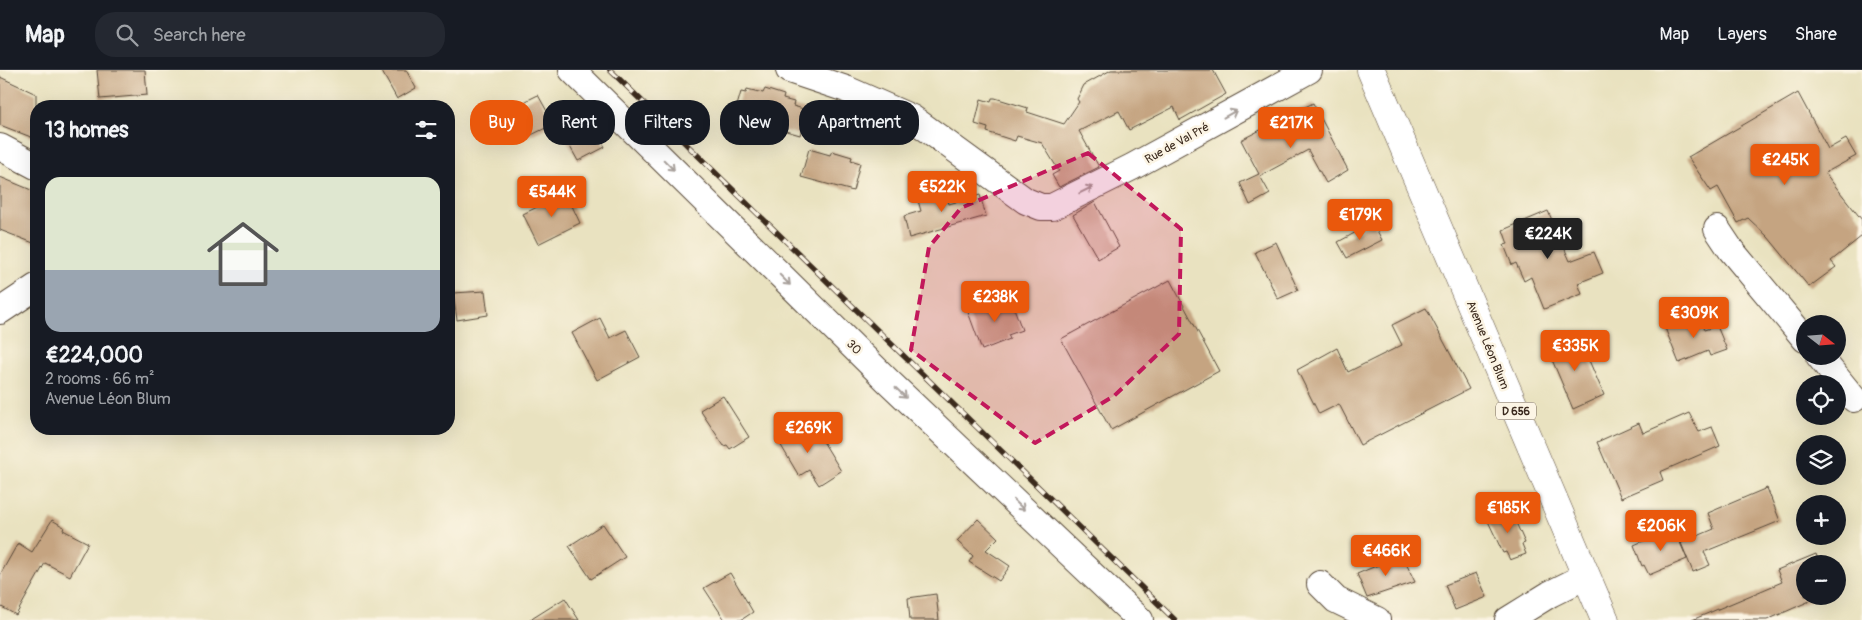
<!DOCTYPE html>
<meta charset="utf-8">
<style>
:root{--surface:#171b24;--page:#242831;--text:#f1f3f6;--muted:#9ea1a6;--line:#363941;--accent:#ea580c}
body{margin:0;font-family:Pangolin,sans-serif;background:var(--page);color:var(--text);height:100vh;display:flex;flex-direction:column;font-size:19px;white-space:nowrap}
*{box-sizing:border-box;margin:0}
p{font-size:16px;color:var(--muted)}
.icon{flex:none;width:28px;height:28px;fill:none;stroke:currentColor;stroke-width:2;stroke-linecap:round;stroke-linejoin:round}
.map{position:relative;flex:1;overflow:hidden}
.details{position:absolute;left:30px;top:30px;width:425px;height:335px;display:flex;flex-direction:column;background:var(--surface);border-radius:20px;box-shadow:0 5px 20px #0002}
.details>*{flex:none}
.banner{position:absolute;left:470px;top:30px;width:475px;height:45px;display:flex;gap:10px}
.needle{width:32px;rotate:107deg}
.tools{position:absolute;left:1796px;top:245px;display:grid;gap:10px}
.tools a{display:grid;place-items:center;width:50px;height:50px;border-radius:50%;background:var(--surface);box-shadow:0 5px 20px #0002;font-size:25px}
.price{position:absolute;translate:-50% -42px;padding:0 11px;border-radius:5px;background:var(--accent);color:#fff;font-size:16px;line-height:32px;filter:drop-shadow(0 1px 2px #0008)}
.price::after{content:'';position:absolute;left:50%;top:30px;width:15px;height:11px;margin-left:-8px;background:inherit;clip-path:polygon(0 0,100% 0,50% 100%)}
.price.selected{background:#222;color:#fff}
ul{padding:0;list-style:none}
li{display:grid;align-content:center;gap:10px;height:265px;padding:0 15px}
li span{display:grid;place-items:center;height:155px;border-radius:15px;color:#555}
li>.icon{margin-inline-start:auto}
span .icon{width:90px;height:90px;fill:#fffc;stroke-width:1}
li b{font-size:21px}
h2{display:flex;justify-content:space-between;align-items:center;height:60px;padding:0 15px;font-size:21px}
.pill{padding:0 18px;border-radius:20px;background:var(--surface);box-shadow:0 5px 20px #0002;font-size:18px;line-height:45px}
.pill.selected{background:var(--accent);color:#fff}
header{display:flex;align-items:center;gap:30px;box-sizing:border-box;height:70px;padding:0 25px;background:var(--surface);border-bottom:1px solid var(--line)}
header strong{font-size:24px}
nav{display:flex;gap:28px;margin-inline-start:auto;font-size:18px}
.search{width:350px;height:45px;background:var(--page);display:flex;align-items:center;gap:12px;box-sizing:border-box;padding:0 18px;border-radius:20px;color:var(--muted);font-size:19px}
.map>svg:first-child{display:block}
.building{fill:#c5a481}
.lines{fill:none;stroke-linecap:round;stroke-linejoin:round}
.street-casing{stroke:#554636;stroke-width:28}
.primary-casing{stroke:#554636;stroke-width:29}
.street{stroke:#fff;stroke-width:26}
.primary{stroke:#fff;stroke-width:28}
.rail-casing{stroke:#3b2a1e;stroke-width:5.5}
.rail{stroke:#fcf5e5;stroke-width:4;stroke-dasharray:11;stroke-linecap:butt}
.oneway{stroke:#a79f9a}
.marked{fill:#c2185b;fill-opacity:0.2;stroke:#c2185b;stroke-width:4;stroke-dasharray:10 6;stroke-linejoin:round}
.labels{text-anchor:middle;stroke-width:5;stroke-linejoin:round;paint-order:stroke}
.shield{fill:#fcf5e5;stroke:#75675a;stroke-width:1}
.shield-label{font-size:11px;font-weight:bold;fill:#3b2a1e}
.street-label{font-size:12px;fill:#3b2a1e;stroke:#fcf5e5}
</style>
<header>
<strong>Map</strong>
<div class="search"><svg class="icon" aria-label="search" viewBox="0 0 24 24"><circle cx="10" cy="10" r="6"/><path d="M15 15l6 6"/></svg>Search here</div>
<nav><a>Map</a><a>Layers</a><a>Share</a></nav>
</header>
<div class="map">
<svg width="1862" height="550" viewBox="0 0 1862 550">
<rect width="100%" height="100%" fill="#fcf5e5"/>
<filter id="ink" filterUnits="userSpaceOnUse"><feTurbulence type="fractalNoise" baseFrequency=".02" numOctaves="2"/><feDisplacementMap in="SourceGraphic" scale="10" xChannelSelector="R" yChannelSelector="G"/><feConvolveMatrix kernelMatrix="1 2 1 2 8 2 1 2 1" color-interpolation-filters="sRGB"/></filter>
<filter id="wash" filterUnits="userSpaceOnUse"><feTurbulence type="fractalNoise" baseFrequency=".0096" numOctaves="4" result="noise"/><feDisplacementMap in="SourceGraphic" scale="20" xChannelSelector="R" yChannelSelector="G"/><feGaussianBlur stdDeviation="1.12" result="paint"/><feColorMatrix in="noise" values="0 0 0 0 0 0 0 0 0 0 0 0 0 0 0 0 0 1.4 0 .05"/><feComposite in="paint" operator="in"/></filter>
<g filter="url(#wash)">
<rect width="100%" height="100%" fill="#e9e2c0"/>
<g id="blocks">
<path class="building" d="M 97,0 L 145,0 L 147,25 L 100,29 Z
M 381,0 L 406,0 L 416,18 L 397,29 Z
M 1111,0 L 1213,0 L 1226,24 L 1180,50 L 1174,37 L 1129,60 L 1119,41 L 1079,61 L 1099,97 L 1059,117 L 1052,105 L 1059,101 L 1042,73 L 1017,66 L 1015,71 L 987,62 L 988,58 L 975,54 L 981,29 L 991,32 L 992,28 L 995,28 L 1028,38 L 1027,42 L 1064,54 L 1079,32 L 1077,29 L 1084,15 Z
M 0,7 L 36,24 L 36,69 L 0,55 Z
M 747,19 L 763,23 L 765,19 L 784,25 L 783,29 L 794,32 L 793,36 L 807,40 L 800,65 L 734,46 L 741,22 L 746,23 Z
M 1798,23 L 1828,79 L 1846,69 L 1856,86 L 1825,103 L 1862,150 L 1862,166 L 1831,191 L 1836,197 L 1809,217 L 1768,167 L 1748,148 L 1738,153 L 1718,117 L 1711,121 L 1688,87 Z
M 538,25 L 554,54 L 525,68 L 510,39 Z
M 1313,33 L 1348,100 L 1326,113 L 1308,80 L 1260,106 L 1270,124 L 1250,135 L 1240,113 L 1259,104 L 1241,70 Z
M 590,49 L 605,77 L 578,91 L 563,64 Z
M 809,79 L 830,85 L 832,81 L 852,87 L 851,90 L 860,93 L 853,121 L 801,107 Z
M 0,107 L 36,122 L 36,174 L 0,160 Z
M 945,119 L 949,134 L 980,125 L 986,146 L 909,168 L 904,146 L 921,141 L 917,127 Z
M 566,123 L 580,153 L 538,174 L 523,144 Z
M 1095,132 L 1119,177 L 1098,189 L 1073,145 Z
M 1548,141 L 1570,191 L 1594,182 L 1603,203 L 1578,213 L 1582,224 L 1544,239 L 1531,207 L 1524,211 L 1516,193 L 1512,195 L 1504,175 L 1508,174 L 1503,160 Z
M 1373,153 L 1382,170 L 1347,188 L 1338,172 Z
M 1276,172 L 1298,220 L 1278,229 L 1255,182 Z
M 1170,210 L 1219,301 L 1111,360 L 1061,269 Z
M 485,221 L 488,245 L 457,250 L 453,223 Z
M 1010,227 L 1022,260 L 1008,265 L 1010,269 L 982,280 L 968,242 Z
M 1426,238 L 1469,319 L 1360,375 L 1339,334 L 1319,344 L 1297,300 L 1337,278 L 1348,302 L 1402,275 L 1392,255 Z
M 1697,244 L 1704,260 L 1717,256 L 1727,280 L 1710,286 L 1708,281 L 1679,293 L 1665,258 Z
M 600,248 L 610,268 L 626,260 L 640,287 L 597,310 L 572,263 Z
M 1578,265 L 1604,325 L 1573,339 L 1547,278 Z
M 723,326 L 749,367 L 730,379 L 727,375 L 724,376 L 700,340 Z
M 1689,343 L 1699,362 L 1712,357 L 1720,376 L 1660,402 L 1663,410 L 1621,428 L 1597,372 L 1639,353 L 1643,363 Z
M 797,354 L 824,373 L 841,401 L 819,415 L 809,400 L 799,406 L 776,367 Z
M 1767,418 L 1780,451 L 1704,482 L 1710,495 L 1693,502 L 1681,473 L 1714,459 L 1708,443 Z
M 1510,439 L 1525,473 L 1522,474 L 1526,484 L 1510,490 L 1506,482 L 1503,483 L 1487,449 Z
M 978,449 L 998,468 L 986,480 L 1010,496 L 999,511 L 969,492 L 973,486 L 957,471 Z
M 52,450 L 64,457 L 63,460 L 88,473 L 70,506 L 45,493 L 16,545 L 0,536 L 0,505 L 18,473 L 32,482 Z
M 603,454 L 625,487 L 591,509 L 569,476 Z
M 1674,458 L 1687,489 L 1649,505 L 1644,495 L 1642,496 L 1634,475 Z
M 1816,484 L 1820,494 L 1805,494 L 1805,526 L 1821,526 L 1767,550 L 1692,550 L 1782,512 L 1777,500 Z
M 1402,485 L 1415,512 L 1367,528 L 1357,504 Z
M 730,503 L 753,542 L 741,550 L 725,550 L 704,518 Z
M 1476,503 L 1487,527 L 1455,540 L 1445,515 Z
M 936,524 L 939,550 L 910,550 L 908,528 Z
M 565,528 L 579,550 L 530,550 Z"/>
</g>
</g>
<g filter="url(#ink)">
<use href="#blocks" fill-opacity="0" stroke="#554636" stroke-width="1"/>
<g class="lines">
<defs>
<path id="street" d="M 572,0 L 889,312 L 1140,550
M 789,0 L 846,19 L 912,48 L 1026,131 L 1041,137 L 1052,137 L 1132,97 L 1309,0
M 0,77 L 36,96
M 1717,159 L 1731,180 L 1805,269
M 0,241 L 36,217
M 1819,286 L 1854,329
M 1320,514 L 1336,530 L 1377,550
M 1508,550 L 1550,524 L 1586,506"/>
<path id="primary" d="M 1371,0 L 1605,550"/>
</defs>
<use href="#street" class="street-casing"/>
<use href="#primary" class="primary-casing"/>
<use href="#street" class="street"/>
<use href="#primary" class="primary"/>
<defs>
<path id="rail" d="M 610,0 L 1175,550"/>
</defs>
<use href="#rail" class="rail-casing"/>
<use href="#rail" class="rail"/>
</g>
<defs><path id="oneway-shaft" d="M-6 0H5M1.5-3L5.5 0L1.5 3" fill="none" stroke-width="1.6" stroke-linecap="round" stroke-linejoin="round" transform="scale(1.25)"/></defs>
<g class="oneway">
<use href="#oneway-shaft" transform="translate(1230 44) rotate(-29)"/>
<use href="#oneway-shaft" transform="translate(669 95) rotate(45)"/>
<use href="#oneway-shaft" transform="translate(1086 120) rotate(-26)"/>
<use href="#oneway-shaft" transform="translate(785 210) rotate(45)"/>
<use href="#oneway-shaft" transform="translate(901 323) rotate(44)"/>
<use href="#oneway-shaft" transform="translate(1019 435) rotate(44)"/>
</g>
</g>
<path class="marked" d="M 1088,83 L 1181,159 L 1179,264 L 1114,326 L 1035,373 L 911,280 L 929,177 L 961,138 Z"/>
<g class="labels">
<rect class="shield" x="1496" y="332.5" width="40" height="17" rx="4"/>
<g class="shield-label">
<text x="1516" y="345">D 656</text>
</g>
<g class="street-label">
<text transform="translate(1177 73) rotate(-29)" y="4">Rue de Val Pré</text>
<text transform="translate(1488 275) rotate(68)" y="4">Avenue Léon Blum</text>
<text transform="translate(854 277) rotate(45)" y="4">30</text>
</g>
</g>
</svg>
<div class="tools">
<a><svg class="needle" viewBox="-14 -14 28 28"><path d="M0-13l5 13h-10z" fill="#e53935"/><path d="M0 13l5-13h-10z" fill="#9ea1a6"/></svg></a>
<a><svg class="icon" aria-label="locate" viewBox="0 0 24 24"><circle cx="12" cy="12" r="6"/><path d="M12 2v4M12 18v4M2 12h4M18 12h4"/></svg></a>
<a><svg class="icon" aria-label="layers" viewBox="0 0 24 24"><path d="M12 4l9 5-9 5-9-5zM3 14l9 5 9-5"/></svg></a>
<a>+</a>
<a>−</a>
</div>
<b class="price" style="left:1291px;top:79px">€217K</b>
<b class="price" style="left:1785px;top:116px">€245K</b>
<b class="price" style="left:942px;top:143px">€522K</b>
<b class="price" style="left:552px;top:148px">€544K</b>
<b class="price" style="left:1360px;top:171px">€179K</b>
<b class="price selected" style="left:1548px;top:190px">€224K</b>
<b class="price" style="left:995px;top:253px">€238K</b>
<b class="price" style="left:1694px;top:269px">€309K</b>
<b class="price" style="left:1575px;top:302px">€335K</b>
<b class="price" style="left:808px;top:384px">€269K</b>
<b class="price" style="left:1508px;top:464px">€185K</b>
<b class="price" style="left:1661px;top:482px">€206K</b>
<b class="price" style="left:1386px;top:507px">€466K</b>
<div class="banner">
<a class="pill selected">Buy</a>
<a class="pill">Rent</a>
<a class="pill">Filters</a>
<a class="pill">New</a>
<a class="pill">Apartment</a>
</div>
<section class="details">
<h2>13 homes<svg class="icon" aria-label="filters" viewBox="0 0 24 24"><path d="M4 7h16M4 17h16"/><circle cx="9" cy="7" r="2"/><circle cx="15" cy="17" r="2"/></svg></h2>
<ul>
<li><span style="background:linear-gradient(#dfe7d0 60%,#9aa5b1 0)"><svg class="icon" aria-label="home" viewBox="0 0 24 24"><path d="M3 11l9-7 9 7M6 9v11h12V9"/></svg></span><div><b>€224,000</b><p>2 rooms · 66 m²</p><p>Avenue Léon Blum</p></div></li>
</ul>
</section>
</div>
